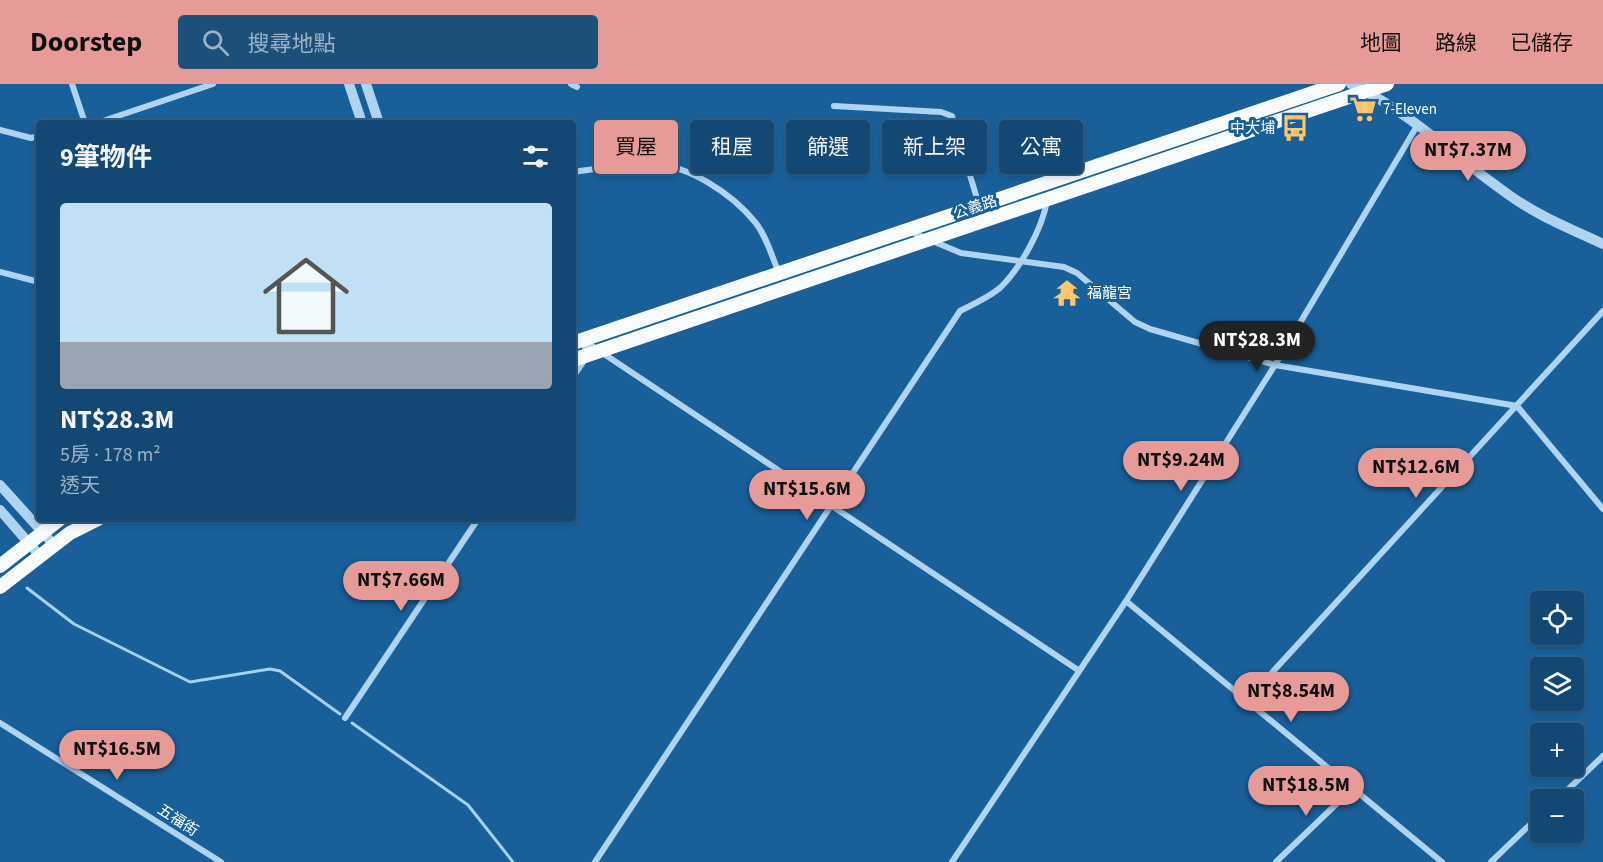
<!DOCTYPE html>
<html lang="zh-TW">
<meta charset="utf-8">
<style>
:root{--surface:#134874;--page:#1c4f79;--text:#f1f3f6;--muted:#9db2c5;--line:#326086;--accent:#e69b98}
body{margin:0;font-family:"Source Sans 3","Noto Sans TC",sans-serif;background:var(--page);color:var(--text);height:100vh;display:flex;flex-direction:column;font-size:22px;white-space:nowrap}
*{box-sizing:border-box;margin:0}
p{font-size:20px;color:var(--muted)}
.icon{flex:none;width:33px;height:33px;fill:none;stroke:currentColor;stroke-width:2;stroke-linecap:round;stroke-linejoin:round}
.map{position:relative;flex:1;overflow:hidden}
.drawer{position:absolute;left:36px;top:36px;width:540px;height:402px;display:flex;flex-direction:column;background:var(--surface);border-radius:6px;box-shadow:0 3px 9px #0003,0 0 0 2px var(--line)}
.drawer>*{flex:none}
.banner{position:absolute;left:594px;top:36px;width:570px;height:54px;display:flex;gap:12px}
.buttons{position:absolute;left:1530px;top:507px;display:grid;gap:12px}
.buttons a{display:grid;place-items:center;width:54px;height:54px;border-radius:6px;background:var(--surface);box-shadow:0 3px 9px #0003,0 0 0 2px var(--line);font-size:30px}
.price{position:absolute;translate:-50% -51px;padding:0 14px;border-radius:21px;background:var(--accent);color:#111;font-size:20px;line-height:39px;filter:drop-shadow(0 2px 3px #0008)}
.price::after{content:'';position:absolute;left:50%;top:36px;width:18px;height:14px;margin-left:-9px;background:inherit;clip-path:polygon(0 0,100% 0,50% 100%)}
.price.on{background:#222;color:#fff}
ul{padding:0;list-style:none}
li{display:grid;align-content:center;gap:12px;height:318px;padding:0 24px}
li+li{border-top:2px solid var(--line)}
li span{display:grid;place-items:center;height:186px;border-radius:6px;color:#555}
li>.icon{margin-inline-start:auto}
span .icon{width:108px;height:108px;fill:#fffc;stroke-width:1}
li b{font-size:26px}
h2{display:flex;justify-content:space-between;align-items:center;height:72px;padding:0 24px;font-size:26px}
.pill{padding:0 21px;border-radius:6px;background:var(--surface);box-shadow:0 3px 9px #0003,0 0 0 2px var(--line);font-size:21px;line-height:54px}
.pill.on{background:var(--accent);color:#111}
header{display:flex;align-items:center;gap:36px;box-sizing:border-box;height:84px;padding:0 30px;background:var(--accent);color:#111}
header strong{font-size:28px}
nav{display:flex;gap:33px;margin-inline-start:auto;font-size:21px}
.search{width:420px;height:54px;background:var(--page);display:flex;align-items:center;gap:15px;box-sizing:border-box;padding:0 21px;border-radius:6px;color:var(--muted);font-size:22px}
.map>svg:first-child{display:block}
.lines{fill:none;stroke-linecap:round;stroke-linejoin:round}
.stream{stroke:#a2d1f3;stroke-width:3}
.minor{stroke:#afd4f1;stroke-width:6}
.tertiary{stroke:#afd4f1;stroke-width:10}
.primary{stroke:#f9fcff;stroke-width:14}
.labels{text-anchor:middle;stroke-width:6;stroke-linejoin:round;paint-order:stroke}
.poi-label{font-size:15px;fill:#fff;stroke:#19609a;text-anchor:start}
.street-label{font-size:15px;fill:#fff;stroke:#19609a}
</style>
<header>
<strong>Doorstep</strong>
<div class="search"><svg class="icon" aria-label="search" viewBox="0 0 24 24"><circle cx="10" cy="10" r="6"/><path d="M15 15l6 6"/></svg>搜尋地點</div>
<nav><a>地圖</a><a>路線</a><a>已儲存</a></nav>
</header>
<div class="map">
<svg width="1603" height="778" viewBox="0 0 1603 778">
<rect width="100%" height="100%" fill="#19609a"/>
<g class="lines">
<path class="stream" d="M 27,504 L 74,540 L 190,598 L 270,585 L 280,587 L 340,630
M 352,639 L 468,721 L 513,778"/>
<path class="minor" d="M 72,0 L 85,39
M 571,0 L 577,3
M 834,22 L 941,28 L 952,32 L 979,121
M 97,39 L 213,0
M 0,46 L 31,54 L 39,52
M 573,88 C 598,85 626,79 652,80 C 689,81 732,110 755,138 C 766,151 772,173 779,189
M 911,148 L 961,169 L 1064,183 L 1077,189 L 1135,238 L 1150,245 L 1275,281 L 1517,322 L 1603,425
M 0,188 L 39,198
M 583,256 L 1078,586
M 573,293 L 587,272 L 583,256
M 1126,517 L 1442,778
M 1246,617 L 1603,227
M 345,634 L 478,435
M 0,639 L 221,778
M 1557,716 L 1603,672
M 595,778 L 960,227 C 973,220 990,213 1001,203 C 1021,183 1042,145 1047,117
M 952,778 L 1126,517 L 1275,281 L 1417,42
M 1276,778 L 1352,705
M 1491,778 L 1540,731"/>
<path class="tertiary" d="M 349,0 L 362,39
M 366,0 L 379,39
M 1351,0 C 1409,27 1457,75 1509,111 C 1538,132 1571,145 1603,160
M 0,401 L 54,461
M 0,426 L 40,472"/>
<path class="primary" d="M 573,259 L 1339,0
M 573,276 L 1387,0
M 0,482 L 60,435
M 0,503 L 70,449 L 98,435"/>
</g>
<defs>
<symbol id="supermarket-bare" viewBox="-9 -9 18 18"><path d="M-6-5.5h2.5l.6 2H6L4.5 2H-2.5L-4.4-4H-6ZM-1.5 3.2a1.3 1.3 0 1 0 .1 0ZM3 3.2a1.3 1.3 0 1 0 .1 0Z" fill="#ffc56f" stroke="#19609a" stroke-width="2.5" paint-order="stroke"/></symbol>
<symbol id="bus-bare" viewBox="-9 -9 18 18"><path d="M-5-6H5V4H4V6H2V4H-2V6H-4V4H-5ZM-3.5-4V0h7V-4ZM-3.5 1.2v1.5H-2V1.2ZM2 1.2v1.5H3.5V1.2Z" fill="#ffc56f" stroke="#19609a" stroke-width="2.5" paint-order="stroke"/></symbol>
<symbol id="temple-bare" viewBox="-9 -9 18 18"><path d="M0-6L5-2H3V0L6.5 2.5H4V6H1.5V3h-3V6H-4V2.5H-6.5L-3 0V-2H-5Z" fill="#ffc56f" stroke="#19609a" stroke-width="2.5" paint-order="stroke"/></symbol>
</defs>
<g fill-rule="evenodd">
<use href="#supermarket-bare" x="1344" y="6" width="38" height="38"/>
<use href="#bus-bare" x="1276" y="25" width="38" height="38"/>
<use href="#temple-bare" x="1048" y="190" width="38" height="38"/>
</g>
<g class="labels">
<g class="poi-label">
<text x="1383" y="30">7-Eleven</text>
<text x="1275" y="49" text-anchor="end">中大埔</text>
<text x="1087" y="214">福龍宮</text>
</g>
<g class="street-label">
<text transform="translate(975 123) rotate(-18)" y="5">公義路</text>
<text transform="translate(178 736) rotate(33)" y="5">五福街</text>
</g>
</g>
</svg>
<div class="buttons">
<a><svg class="icon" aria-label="locate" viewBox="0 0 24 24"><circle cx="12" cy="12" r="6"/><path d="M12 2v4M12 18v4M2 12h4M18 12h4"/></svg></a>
<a><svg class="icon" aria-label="layers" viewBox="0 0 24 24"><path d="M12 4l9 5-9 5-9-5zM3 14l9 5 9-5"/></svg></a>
<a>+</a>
<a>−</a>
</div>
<b class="price" style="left:1468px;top:98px">NT$7.37M</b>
<b class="price on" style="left:1257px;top:288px">NT$28.3M</b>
<b class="price" style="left:1181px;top:408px">NT$9.24M</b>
<b class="price" style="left:1416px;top:415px">NT$12.6M</b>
<b class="price" style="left:807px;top:437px">NT$15.6M</b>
<b class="price" style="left:401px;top:528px">NT$7.66M</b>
<b class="price" style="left:1291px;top:639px">NT$8.54M</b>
<b class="price" style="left:117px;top:697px">NT$16.5M</b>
<b class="price" style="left:1306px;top:733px">NT$18.5M</b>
<div class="banner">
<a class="pill on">買屋</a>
<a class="pill">租屋</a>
<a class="pill">篩選</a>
<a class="pill">新上架</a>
<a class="pill">公寓</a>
</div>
<section class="drawer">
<h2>9筆物件<svg class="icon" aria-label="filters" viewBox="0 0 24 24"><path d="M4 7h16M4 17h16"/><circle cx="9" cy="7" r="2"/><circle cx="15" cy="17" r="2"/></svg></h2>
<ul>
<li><span style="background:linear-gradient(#bfe0f5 75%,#9aa5b1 0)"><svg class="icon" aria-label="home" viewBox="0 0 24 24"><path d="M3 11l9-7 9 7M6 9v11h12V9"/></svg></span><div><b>NT$28.3M</b><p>5房 · 178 m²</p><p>透天</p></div></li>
</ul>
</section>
</div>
